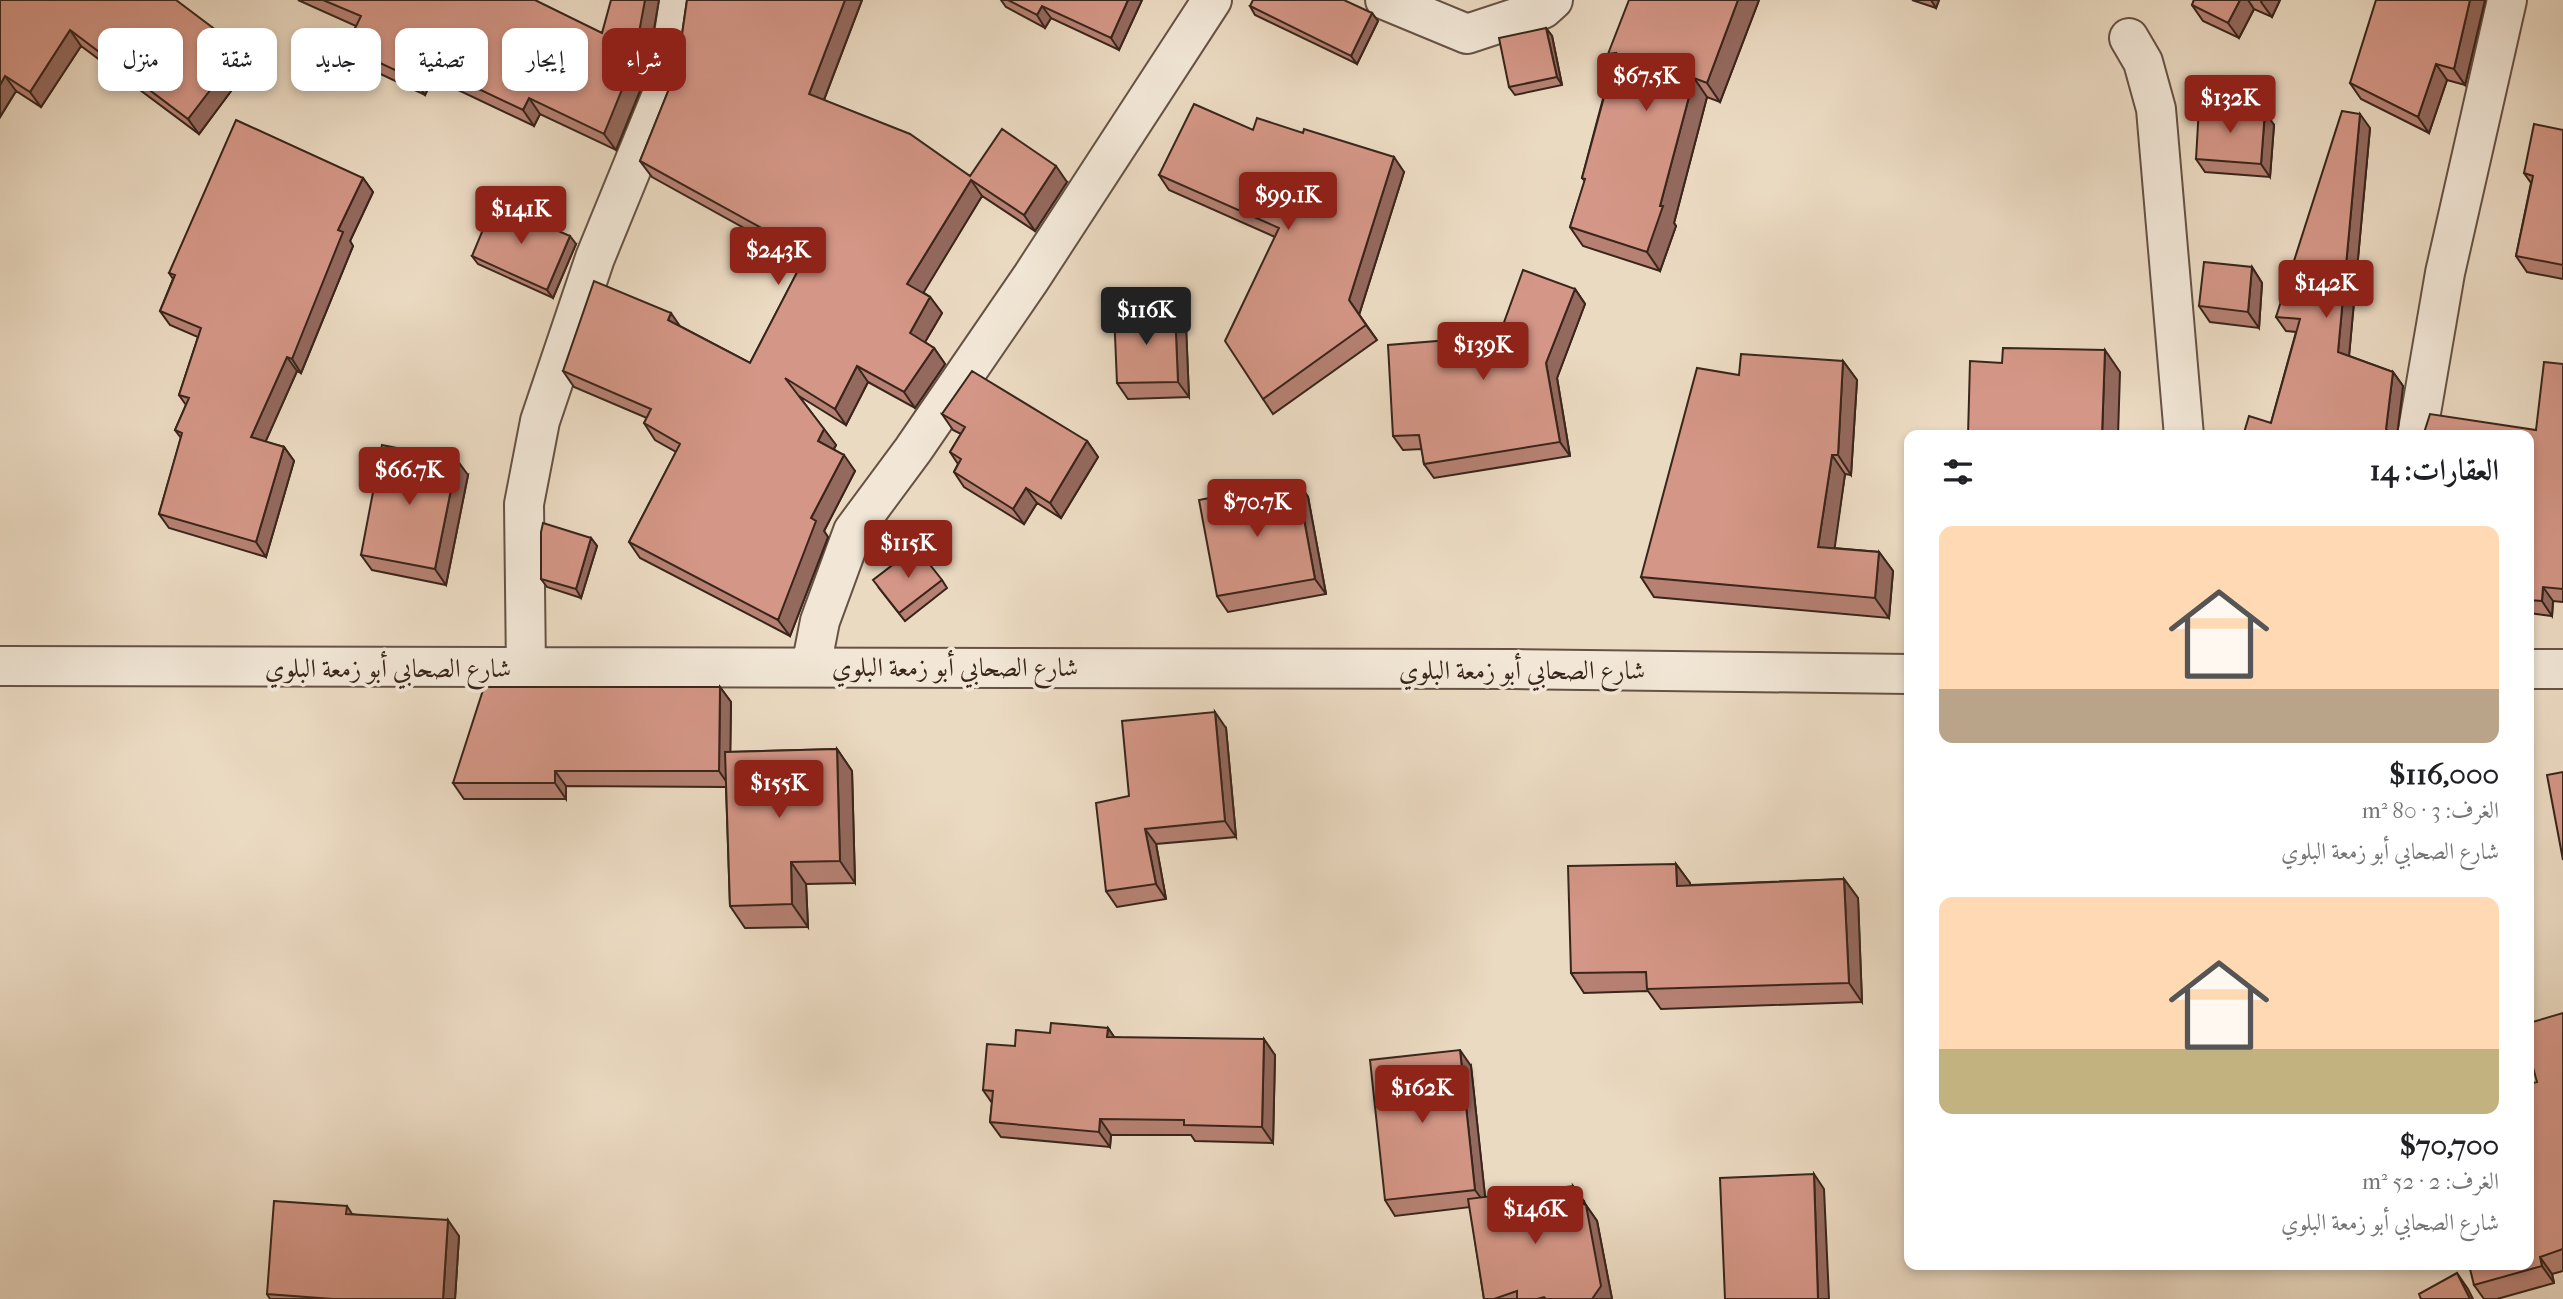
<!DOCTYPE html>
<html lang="ar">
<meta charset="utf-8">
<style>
:root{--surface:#fff;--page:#f6f6f6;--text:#202124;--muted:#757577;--accent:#8f2418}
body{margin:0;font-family:"IM FELL French Canon",Amiri,serif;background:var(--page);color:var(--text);direction:rtl;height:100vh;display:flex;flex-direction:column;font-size:26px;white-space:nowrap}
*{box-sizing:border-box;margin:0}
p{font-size:23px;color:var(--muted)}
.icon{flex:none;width:38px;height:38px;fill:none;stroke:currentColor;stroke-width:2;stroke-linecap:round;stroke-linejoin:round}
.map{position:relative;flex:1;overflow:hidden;direction:ltr}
.drawer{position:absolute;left:1904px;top:430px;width:630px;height:840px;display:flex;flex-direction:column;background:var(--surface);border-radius:14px;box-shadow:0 4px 10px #0003;direction:rtl}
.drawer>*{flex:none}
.top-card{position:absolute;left:21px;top:28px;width:665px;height:63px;direction:rtl;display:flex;gap:14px}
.price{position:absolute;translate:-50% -60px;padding:0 16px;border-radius:7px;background:var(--accent);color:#fff;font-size:23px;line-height:46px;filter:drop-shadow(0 2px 4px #0008)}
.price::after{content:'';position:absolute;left:50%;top:42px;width:21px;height:16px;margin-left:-10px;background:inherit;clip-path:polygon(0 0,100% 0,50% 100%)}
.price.active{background:#222;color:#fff}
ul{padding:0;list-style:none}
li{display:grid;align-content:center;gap:14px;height:371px;padding:0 35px}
li span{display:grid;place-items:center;height:217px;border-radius:14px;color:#555}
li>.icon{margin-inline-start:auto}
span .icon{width:126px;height:126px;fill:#fffc;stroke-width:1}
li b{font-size:30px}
h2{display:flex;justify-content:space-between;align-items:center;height:84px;padding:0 35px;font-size:30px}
.pill{padding:0 24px;border-radius:14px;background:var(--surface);box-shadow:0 4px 10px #0003;font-size:24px;line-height:63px}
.pill.active{background:var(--accent);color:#fff}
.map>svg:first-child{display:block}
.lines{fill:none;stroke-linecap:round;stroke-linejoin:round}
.street-casing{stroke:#665245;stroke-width:42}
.street{stroke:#f2e7d7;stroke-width:38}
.wall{fill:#b68173;stroke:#39251b;stroke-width:2}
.shaded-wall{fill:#94695e;stroke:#39251b;stroke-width:2}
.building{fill:#d49686;stroke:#39251b;stroke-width:2}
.labels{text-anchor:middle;stroke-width:7;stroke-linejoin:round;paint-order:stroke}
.street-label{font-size:26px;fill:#39251b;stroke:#f2e7d7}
</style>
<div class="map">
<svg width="2563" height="1299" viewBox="0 0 2563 1299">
<rect width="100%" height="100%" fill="#ebdac2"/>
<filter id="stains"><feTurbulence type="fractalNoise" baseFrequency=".00286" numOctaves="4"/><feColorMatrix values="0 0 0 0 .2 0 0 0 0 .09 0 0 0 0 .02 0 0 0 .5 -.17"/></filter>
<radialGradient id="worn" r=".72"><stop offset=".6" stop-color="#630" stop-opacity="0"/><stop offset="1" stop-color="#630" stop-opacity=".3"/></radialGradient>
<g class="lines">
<defs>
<path id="street" d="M 1385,0 L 1467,34 L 1543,9 L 1553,0
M 2129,38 L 2143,62 L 2156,109 L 2184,436
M 2417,436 L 2445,273 L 2507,0
M 0,666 L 1512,669 L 1909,674
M 811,667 L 820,621 L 853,531 L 913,450 L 1031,278 L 1212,0
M 526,669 L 524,504 L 540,421 L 595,258 L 667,82 L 679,0
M 2529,669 L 2563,669"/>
</defs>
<use href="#street" class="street-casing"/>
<use href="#street" class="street"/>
</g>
<path class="wall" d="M 0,0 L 229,40 L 239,55 L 225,74 L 234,87 L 199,134 L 81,46 L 41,107 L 16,91 L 0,117 Z
M 298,0 L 535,0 L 646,76 L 616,150 L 540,114 L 534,126 L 433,78 L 425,95 L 357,63 L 346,47 L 356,26 Z
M 687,0 L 862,0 L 824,100 L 970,176 L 1067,182 L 1035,231 L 982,196 L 923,292 L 930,297 L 942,313 L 925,342 L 934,348 L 945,364 L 915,408 L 868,382 L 846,425 L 799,396 L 836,445 L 834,449 L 855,471 L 824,531 L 828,537 L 790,636 L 640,558 L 629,542 L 676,452 L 655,440 L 644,423 L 647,418 L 574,387 L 563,371 L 680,326 L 750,363 L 801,265 L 787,257 L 780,248 L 652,177 L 640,161 L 677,69 Z
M 1001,0 L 1142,0 L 1119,50 L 1051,18 L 1045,28 L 1006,7 Z
M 1759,0 L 1720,102 L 1707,97 L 1674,223 L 1676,226 L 1660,271 L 1583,246 L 1570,227 L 1585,181 L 1582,178 L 1613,61 L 1608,54 Z
M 1912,0 L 1939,0 L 1936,8 Z
M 2194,0 L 2280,0 L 2272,17 L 2254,9 L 2239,38 L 2203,21 L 2192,5 Z
M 2485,0 L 2465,85 L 2447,80 L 2429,133 L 2361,99 L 2350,83 Z
M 1250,6 L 1372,13 L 1378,21 L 1357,64 L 1255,15 Z
M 1546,28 L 1552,36 L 1562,85 L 1515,95 L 1509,87 Z
M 2274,125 L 2270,177 L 2205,172 L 2196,159 Z
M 2370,128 L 2349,356 L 2393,372 L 2403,386 L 2397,436 L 2243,436 L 2271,423 L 2296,332 L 2286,331 L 2276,317 Z
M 1253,130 L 1404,172 L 1359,315 L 1377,340 L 1273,414 L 1263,399 L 1275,237 L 1169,190 L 1159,175 Z
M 2563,130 L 2563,279 L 2527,272 L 2516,256 L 2531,183 L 2524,173 Z
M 363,178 L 373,192 L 350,241 L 353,246 L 301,373 L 297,371 L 265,442 L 284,447 L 294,461 L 266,557 L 169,528 L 159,514 L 181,438 L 175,430 L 186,405 L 179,395 L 198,337 L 170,325 L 160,311 L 173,279 L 169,273 Z
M 576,244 L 553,298 L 478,264 L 472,256 Z
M 2252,267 L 2262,283 L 2259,328 L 2210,322 L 2199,306 Z
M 1575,289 L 1585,304 L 1557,378 L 1570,456 L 1434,478 L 1424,464 L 1422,449 L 1403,450 L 1393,436 L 1499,336 Z
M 1175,310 L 1186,326 L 1189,397 L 1128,399 L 1117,383 Z
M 1843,361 L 1857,380 L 1851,475 L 1845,474 L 1834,548 L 1879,552 L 1893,571 L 1889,618 L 1654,597 L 1641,577 Z
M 2563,364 L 2563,602 L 2553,601 L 2552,616 L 2529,613 L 2529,436 L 2536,430 Z
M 942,414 L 1087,441 L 1098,457 L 1061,518 L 1037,503 L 1024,524 L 964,487 L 954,472 L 958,464 L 950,452 L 961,434 L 953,430 Z
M 468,475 L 446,585 L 372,570 L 361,555 Z
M 1297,481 L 1308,497 L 1326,594 L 1228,612 L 1217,596 Z
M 591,538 L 597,546 L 581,598 L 547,587 L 541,579 Z
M 942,580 L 947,588 L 905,621 L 879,588 Z
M 720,687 L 731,702 L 730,752 L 837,749 L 852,771 L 855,883 L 806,884 L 808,927 L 745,928 L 730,906 L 726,787 L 566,786 L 566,799 L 464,799 L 453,783 Z
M 1226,728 L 1236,837 L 1156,844 L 1166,899 L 1117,907 L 1106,891 L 1129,796 Z
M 1676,864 L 1690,883 L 1690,885 L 1844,879 L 1858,898 L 1862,1002 L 1661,1009 L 1648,991 L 1584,993 L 1571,973 Z
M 2563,1013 L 2563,1271 L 2552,1274 L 2554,1283 L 2497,1299 L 2484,1299 L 2474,1285 L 2529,1265 L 2537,1082 Z
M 1108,1028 L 1114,1037 L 1275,1055 L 1273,1143 L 1195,1141 L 1191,1135 L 1111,1135 L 1110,1147 L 1001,1137 L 990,1122 L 992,1103 L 983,1090 L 1015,1046 L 1050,1033 Z
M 1471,1066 L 1485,1197 L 1584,1201 L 1585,1204 L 1597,1221 L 1612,1299 L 1484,1299 L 1470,1207 L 1395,1216 L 1385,1200 Z
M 347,1206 L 352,1214 L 459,1236 L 455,1299 L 270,1299 L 267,1294 Z"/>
<path class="shaded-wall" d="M 645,0 L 659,0 L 646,76 L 616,150 L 604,134 Z
M 845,0 L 862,0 L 820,110 L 809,94 Z
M 1128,0 L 1142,0 L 1119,50 L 1111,38 Z
M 1738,0 L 1759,0 L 1720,102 L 1707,83 Z
M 1931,0 L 1939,0 L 1936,8 Z
M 2240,0 L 2248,0 L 2254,9 L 2239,38 L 2228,23 Z
M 2262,0 L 2280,0 L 2272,17 L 2261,2 Z
M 2470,0 L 2485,0 L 2465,85 L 2454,69 Z
M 1042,6 L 1051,18 L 1045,28 L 1037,15 Z
M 1372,13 L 1378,21 L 1357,64 L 1351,56 Z
M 1546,28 L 1552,36 L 1562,85 L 1557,77 Z
M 70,30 L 81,46 L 41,107 L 30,92 Z
M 229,40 L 239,55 L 225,74 L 234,87 L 199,134 L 188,119 L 212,62 Z
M 422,62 L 433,78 L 425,95 L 414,79 Z
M 2436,64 L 2447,80 L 2429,133 L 2418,117 Z
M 5,76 L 16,91 L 0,117 L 0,85 Z
M 1694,78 L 1707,97 L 1674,223 L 1676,226 L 1660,271 L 1647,252 L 1660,206 Z
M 529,98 L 540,114 L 534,126 L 523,110 Z
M 2265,111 L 2274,125 L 2270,177 L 2261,164 Z
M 2360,114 L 2370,128 L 2348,367 L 2338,352 Z
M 1394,157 L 1404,172 L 1359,315 L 1377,340 L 1349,300 Z
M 1056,166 L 1067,182 L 1035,231 L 1024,215 Z
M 363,178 L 373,192 L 350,241 L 353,246 L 301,373 L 292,359 L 338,230 Z
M 971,180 L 982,196 L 919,300 L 907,284 Z
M 570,236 L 576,244 L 553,298 L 547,290 Z
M 2252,267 L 2262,283 L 2259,328 L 2248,312 Z
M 1575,289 L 1585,304 L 1557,378 L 1570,456 L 1560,442 L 1546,363 Z
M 930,297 L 942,313 L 921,349 L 910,333 Z
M 1175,310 L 1186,326 L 1189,397 L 1178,382 Z
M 671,313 L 682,329 L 668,320 Z
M 934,348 L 945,364 L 915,408 L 904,392 Z
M 2105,350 L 2120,372 L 2118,436 L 2102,436 Z
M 287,357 L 297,371 L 261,452 L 251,437 Z
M 1843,361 L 1857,380 L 1851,475 L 1838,455 Z
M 857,366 L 868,382 L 846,425 L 835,409 Z
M 2393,372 L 2403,386 L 2397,436 L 2391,436 L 2386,429 Z
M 824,429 L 836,445 L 829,457 L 818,441 Z
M 1087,441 L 1098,457 L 1061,518 L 1050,503 Z
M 284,447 L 294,461 L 266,557 L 256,542 Z
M 844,455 L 855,471 L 824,531 L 828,537 L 790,636 L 778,620 L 811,518 Z
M 1832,455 L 1845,474 L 1832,567 L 1818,547 Z
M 457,460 L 468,475 L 446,585 L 435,569 Z
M 1297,481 L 1308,497 L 1326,594 L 1315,579 Z
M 1026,488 L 1037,503 L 1024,524 L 1013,509 Z
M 591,538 L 597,546 L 581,598 L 576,589 Z
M 1879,552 L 1893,571 L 1889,618 L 1875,598 Z
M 2543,587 L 2553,601 L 2552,616 L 2542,601 Z
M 720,687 L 731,702 L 730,787 L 719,771 Z
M 1215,712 L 1226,728 L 1236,837 L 1225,821 Z
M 837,749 L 852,771 L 855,883 L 840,861 Z
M 555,771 L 566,786 L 566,799 L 555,783 Z
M 1145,829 L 1156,844 L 1166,899 L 1156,884 Z
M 791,862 L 806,884 L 808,927 L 792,904 Z
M 1676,864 L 1690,883 L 1691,905 L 1677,886 Z
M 1844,879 L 1858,898 L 1862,1002 L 1849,983 Z
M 1108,1028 L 1119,1044 L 1107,1037 Z
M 1264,1039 L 1275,1055 L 1273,1143 L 1262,1127 Z
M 1460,1050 L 1471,1066 L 1486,1205 L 1475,1190 Z
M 1100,1119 L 1111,1135 L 1110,1147 L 1099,1132 Z
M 1814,1174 L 1824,1189 L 1829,1299 L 1818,1299 Z
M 1573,1186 L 1584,1201 L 1585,1215 L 1574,1199 Z
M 1586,1205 L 1597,1221 L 1612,1299 L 1592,1299 Z
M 448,1220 L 459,1236 L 455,1299 L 443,1299 Z
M 2540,1257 L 2552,1274 L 2554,1283 L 2542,1266 Z
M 2457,1273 L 2468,1289 L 2473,1299 L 2470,1299 Z"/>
<path class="building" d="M 0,0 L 176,0 L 229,40 L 212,62 L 224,72 L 188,119 L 70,30 L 30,92 L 5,76 L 0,85 Z
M 323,0 L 535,0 L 602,33 L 611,0 L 645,0 L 634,60 L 604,134 L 529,98 L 523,110 L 422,62 L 414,79 L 346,47 L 361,16 Z
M 687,0 L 845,0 L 809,94 L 910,134 L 970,176 L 1002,129 L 1056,166 L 1024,215 L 971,180 L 907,284 L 930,297 L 910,333 L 934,348 L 904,392 L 857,366 L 835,409 L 785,378 L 824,429 L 818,441 L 844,455 L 811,518 L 816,521 L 778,620 L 629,542 L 680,444 L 644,423 L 651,409 L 563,371 L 594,281 L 671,313 L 668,320 L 750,363 L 805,257 L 776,241 L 778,237 L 640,161 L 677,69 Z
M 1008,0 L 1128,0 L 1111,38 L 1042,6 L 1037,15 Z
M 1253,0 L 1344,0 L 1372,13 L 1351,56 L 1250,6 Z
M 1629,0 L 1738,0 L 1707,83 L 1694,78 L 1660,206 L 1663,206 L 1647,252 L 1570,227 L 1585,179 L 1582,178 L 1616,53 L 1608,54 Z
M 2194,0 L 2240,0 L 2228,23 L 2192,5 Z
M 2376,0 L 2470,0 L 2454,69 L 2436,64 L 2418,117 L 2350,83 Z
M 1546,28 L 1557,77 L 1509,87 L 1499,38 Z
M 1194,104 L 1253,130 L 1257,118 L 1303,133 L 1304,129 L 1394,157 L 1349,300 L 1366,325 L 1263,399 L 1225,341 L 1279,228 L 1159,175 Z
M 2199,107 L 2265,111 L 2261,164 L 2196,159 Z
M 2342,111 L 2360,114 L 2338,352 L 2393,372 L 2386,429 L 2391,436 L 2243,436 L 2249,416 L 2271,423 L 2300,319 L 2276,317 Z
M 236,120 L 363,178 L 338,230 L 343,232 L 292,359 L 287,357 L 251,437 L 284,447 L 256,542 L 159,514 L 182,433 L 175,430 L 189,398 L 179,395 L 201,328 L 160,311 L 175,275 L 169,273 Z
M 2534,124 L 2563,130 L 2563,265 L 2516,256 L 2533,176 L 2524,173 Z
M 494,203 L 570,236 L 547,290 L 472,256 Z
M 2204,262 L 2252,267 L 2248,312 L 2199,306 Z
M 1523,270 L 1575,289 L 1546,363 L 1560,442 L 1424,464 L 1419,435 L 1393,436 L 1388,345 L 1499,336 Z
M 1175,310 L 1178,382 L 1117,383 L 1114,312 Z
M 2003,348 L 2105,350 L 2102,436 L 1968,436 L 1970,361 L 2002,363 Z
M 1741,354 L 1843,361 L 1838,455 L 1832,455 L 1818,547 L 1879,552 L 1875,598 L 1641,577 L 1697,368 L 1739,375 Z
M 2544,362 L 2563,364 L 2563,589 L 2543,587 L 2542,601 L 2529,600 L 2529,436 L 2423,436 L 2430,414 L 2536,430 Z
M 972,371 L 1087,441 L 1050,503 L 1026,488 L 1013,509 L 954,472 L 961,459 L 950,452 L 965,427 L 942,414 Z
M 382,445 L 457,460 L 435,569 L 361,555 Z
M 1297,481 L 1315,579 L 1217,596 L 1199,500 Z
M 543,523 L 591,538 L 576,589 L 541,579 L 541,532 Z
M 916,547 L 942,580 L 899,613 L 873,580 Z
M 484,687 L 720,687 L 719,771 L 555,771 L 555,783 L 453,783 Z
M 1215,712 L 1225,821 L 1145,829 L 1156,884 L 1106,891 L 1096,803 L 1129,796 L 1122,721 Z
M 837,749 L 840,861 L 791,862 L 792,904 L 730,906 L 725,752 Z
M 2563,772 L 2563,860 L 2547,775 Z
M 1676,864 L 1677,886 L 1844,879 L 1849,983 L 1647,989 L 1646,972 L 1571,973 L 1568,866 Z
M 2563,1013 L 2563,1249 L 2540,1257 L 2542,1266 L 2474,1285 L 2469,1265 L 2529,1265 L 2529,1084 L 2537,1082 L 2529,1053 L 2529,1023 Z
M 1051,1023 L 1108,1028 L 1107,1037 L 1264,1039 L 1262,1127 L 1184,1125 L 1184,1120 L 1100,1119 L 1099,1132 L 990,1122 L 993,1091 L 983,1090 L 987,1044 L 1015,1046 L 1016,1030 L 1050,1033 Z
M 1460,1050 L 1475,1190 L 1385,1200 L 1370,1060 Z
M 1814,1174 L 1818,1299 L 1725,1299 L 1720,1178 Z
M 1573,1186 L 1574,1199 L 1586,1205 L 1601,1286 L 1592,1299 L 1546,1299 L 1544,1297 L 1537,1299 L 1517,1299 L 1517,1291 L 1494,1299 L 1484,1299 L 1468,1199 Z
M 274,1201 L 347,1206 L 346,1214 L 448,1220 L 443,1299 L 333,1299 L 267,1294 Z
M 2457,1273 L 2470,1299 L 2421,1299 L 2419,1294 Z"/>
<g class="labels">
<g class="street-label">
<text x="955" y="676">شارع الصحابي أبو زمعة البلوي</text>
<text x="388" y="677">شارع الصحابي أبو زمعة البلوي</text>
<text x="1522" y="679">شارع الصحابي أبو زمعة البلوي</text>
</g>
</g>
<rect width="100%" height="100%" filter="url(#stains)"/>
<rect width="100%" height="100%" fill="url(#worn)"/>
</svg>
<b class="price" style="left:1646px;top:113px">$67.5K</b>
<b class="price" style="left:2230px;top:135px">$132K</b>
<b class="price" style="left:1288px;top:232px">$99.1K</b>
<b class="price" style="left:521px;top:246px">$141K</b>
<b class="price" style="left:778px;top:287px">$243K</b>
<b class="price" style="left:2326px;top:320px">$142K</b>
<b class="price active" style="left:1146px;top:347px">$116K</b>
<b class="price" style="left:1483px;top:382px">$139K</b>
<b class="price" style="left:409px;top:507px">$66.7K</b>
<b class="price" style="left:1257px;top:539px">$70.7K</b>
<b class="price" style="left:908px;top:580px">$115K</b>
<b class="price" style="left:779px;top:820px">$155K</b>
<b class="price" style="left:1422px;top:1125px">$162K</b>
<b class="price" style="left:1535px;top:1246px">$146K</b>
<div class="top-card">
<a class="pill active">شراء</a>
<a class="pill">إيجار</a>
<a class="pill">تصفية</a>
<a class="pill">جديد</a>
<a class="pill">شقة</a>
<a class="pill">منزل</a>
</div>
<section class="drawer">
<h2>العقارات: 14<svg class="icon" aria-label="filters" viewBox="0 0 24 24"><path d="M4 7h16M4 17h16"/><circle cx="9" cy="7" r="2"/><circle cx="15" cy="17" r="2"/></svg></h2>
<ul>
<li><span style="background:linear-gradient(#ffd9b3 75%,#b9a48a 0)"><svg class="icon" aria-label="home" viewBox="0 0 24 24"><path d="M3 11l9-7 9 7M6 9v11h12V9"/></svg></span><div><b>$116,000</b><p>الغرف: 3 · 80 m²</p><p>شارع الصحابي أبو زمعة البلوي</p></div></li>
<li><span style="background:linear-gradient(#ffd9b3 70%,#c2b280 0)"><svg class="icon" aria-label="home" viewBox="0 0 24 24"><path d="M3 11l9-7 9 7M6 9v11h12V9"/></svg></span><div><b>$70,700</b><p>الغرف: 2 · 52 m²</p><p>شارع الصحابي أبو زمعة البلوي</p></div></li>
</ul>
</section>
</div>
